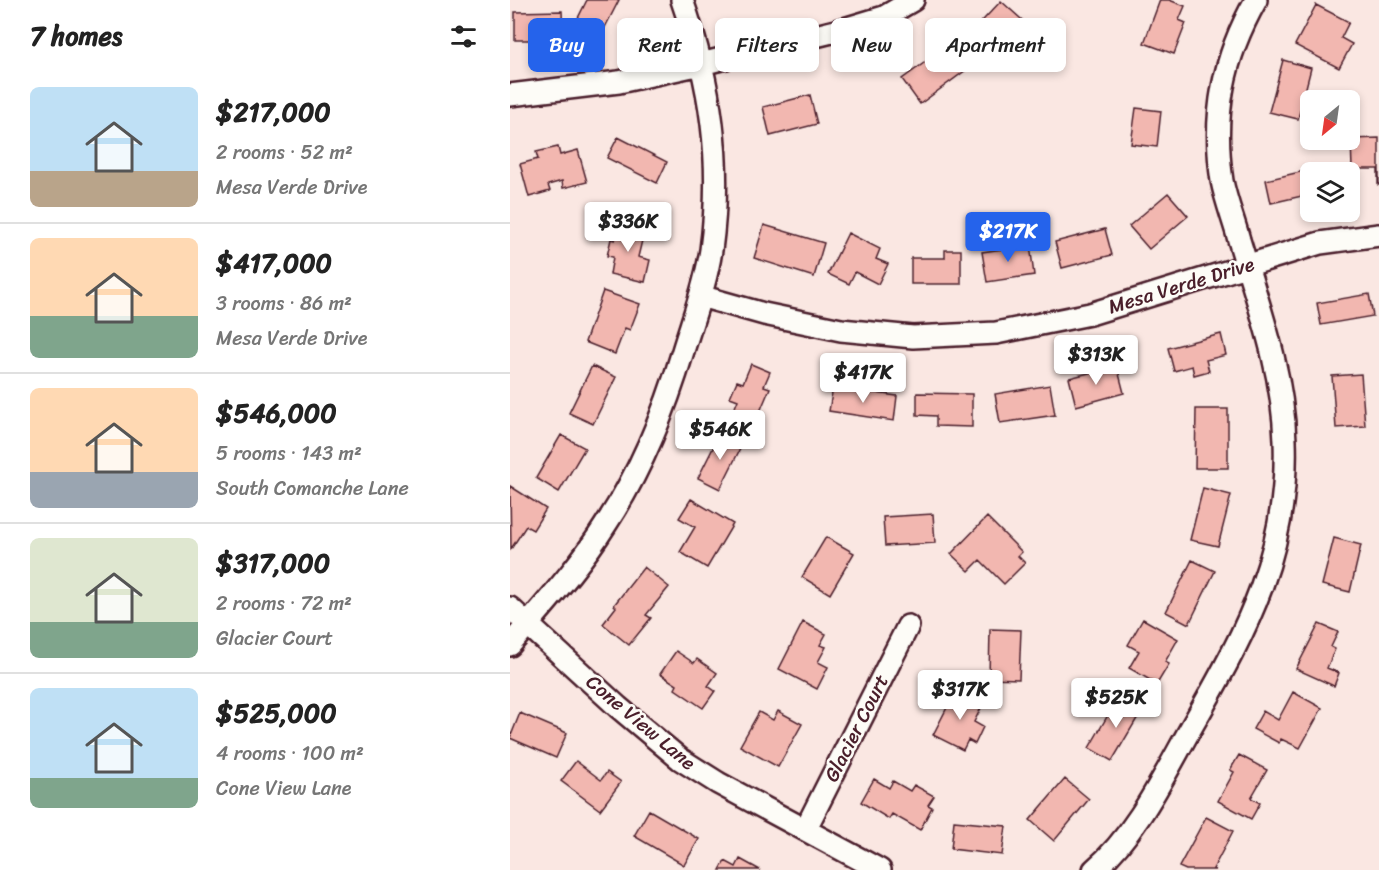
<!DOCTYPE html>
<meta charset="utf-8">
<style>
:root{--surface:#fff;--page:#f6f6f6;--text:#222;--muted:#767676;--line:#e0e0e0;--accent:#2563eb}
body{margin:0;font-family:Sriracha,sans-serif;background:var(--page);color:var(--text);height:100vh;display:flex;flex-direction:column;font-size:22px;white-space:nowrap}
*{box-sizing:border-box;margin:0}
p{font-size:20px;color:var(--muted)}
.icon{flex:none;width:33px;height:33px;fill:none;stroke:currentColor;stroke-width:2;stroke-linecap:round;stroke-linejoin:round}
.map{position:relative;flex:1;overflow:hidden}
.details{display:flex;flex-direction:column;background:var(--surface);width:510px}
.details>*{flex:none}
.hud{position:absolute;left:18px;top:18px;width:570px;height:54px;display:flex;gap:12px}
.needle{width:39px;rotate:209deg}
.controls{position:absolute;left:790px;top:90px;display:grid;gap:12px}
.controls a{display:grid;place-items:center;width:60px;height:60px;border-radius:9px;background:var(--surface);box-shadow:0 3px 9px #0003;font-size:30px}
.price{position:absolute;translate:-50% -51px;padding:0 14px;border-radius:6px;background:#fff;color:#222;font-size:20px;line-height:39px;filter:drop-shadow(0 2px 3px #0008)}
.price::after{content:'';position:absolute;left:50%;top:36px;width:18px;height:14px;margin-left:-9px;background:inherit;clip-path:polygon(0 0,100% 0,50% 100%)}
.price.on{background:var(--accent);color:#fff}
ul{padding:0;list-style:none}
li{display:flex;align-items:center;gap:18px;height:150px;padding:0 30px}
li+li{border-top:2px solid var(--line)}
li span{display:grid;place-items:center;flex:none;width:168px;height:120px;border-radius:9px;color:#555}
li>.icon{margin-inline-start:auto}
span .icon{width:72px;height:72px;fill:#fffc;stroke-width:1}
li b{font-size:26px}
h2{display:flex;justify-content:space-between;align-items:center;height:72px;padding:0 30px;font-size:26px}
.tag{padding:0 21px;border-radius:9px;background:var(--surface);box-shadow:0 3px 9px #0003;font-size:21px;line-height:54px}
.tag.on{background:var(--accent);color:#fff}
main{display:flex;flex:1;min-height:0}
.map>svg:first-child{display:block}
.building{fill:#f2b7b0;stroke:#4a1f2b;stroke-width:1.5}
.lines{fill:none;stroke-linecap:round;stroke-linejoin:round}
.street-casing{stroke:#4a1f2b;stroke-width:26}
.street{stroke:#fdfcf7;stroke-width:21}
.labels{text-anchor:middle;stroke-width:5;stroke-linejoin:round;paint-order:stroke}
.street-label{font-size:20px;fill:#4a1f2b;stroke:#fdfcf7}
</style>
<main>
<section class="details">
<h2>7 homes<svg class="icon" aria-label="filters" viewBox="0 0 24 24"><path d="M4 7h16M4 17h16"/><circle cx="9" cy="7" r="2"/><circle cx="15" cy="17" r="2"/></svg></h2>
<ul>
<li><span style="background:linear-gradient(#bfe0f5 70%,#b9a48a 0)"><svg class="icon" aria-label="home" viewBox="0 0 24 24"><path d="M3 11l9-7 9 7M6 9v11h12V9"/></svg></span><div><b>$217,000</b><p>2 rooms · 52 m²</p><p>Mesa Verde Drive</p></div></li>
<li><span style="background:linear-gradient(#ffd9b3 65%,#7fa58c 0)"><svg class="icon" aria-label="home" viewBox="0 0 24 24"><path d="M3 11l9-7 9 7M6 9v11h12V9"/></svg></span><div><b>$417,000</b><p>3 rooms · 86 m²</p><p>Mesa Verde Drive</p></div></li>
<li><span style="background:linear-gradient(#ffd9b3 70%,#9aa5b1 0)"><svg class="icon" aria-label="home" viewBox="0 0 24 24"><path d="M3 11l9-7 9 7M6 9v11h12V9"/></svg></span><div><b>$546,000</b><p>5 rooms · 143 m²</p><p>South Comanche Lane</p></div></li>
<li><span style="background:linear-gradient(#dfe7d0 70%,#7fa58c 0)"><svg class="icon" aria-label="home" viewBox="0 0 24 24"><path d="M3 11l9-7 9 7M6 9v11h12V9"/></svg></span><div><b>$317,000</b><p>2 rooms · 72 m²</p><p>Glacier Court</p></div></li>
<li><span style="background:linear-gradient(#bfe0f5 75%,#7fa58c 0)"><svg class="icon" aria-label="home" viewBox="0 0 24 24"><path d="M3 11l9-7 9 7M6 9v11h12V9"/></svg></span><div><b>$525,000</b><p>4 rooms · 100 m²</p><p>Cone View Lane</p></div></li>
</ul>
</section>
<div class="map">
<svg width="869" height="870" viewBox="0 0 869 870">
<rect width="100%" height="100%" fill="#fae7e2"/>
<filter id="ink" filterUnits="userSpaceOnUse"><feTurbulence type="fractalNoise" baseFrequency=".0167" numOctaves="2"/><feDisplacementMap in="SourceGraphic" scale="12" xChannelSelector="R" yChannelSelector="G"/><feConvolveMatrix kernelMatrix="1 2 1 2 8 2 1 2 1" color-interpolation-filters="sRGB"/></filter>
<g filter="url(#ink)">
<path class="building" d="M 77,0 L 109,0 L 89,39 L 64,26 Z
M 650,0 L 659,0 L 675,6 L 669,20 L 676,23 L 664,54 L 634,43 Z
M 491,1 L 519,26 L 507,39 L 500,33 L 480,54 L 459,35 Z
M 806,5 L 839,22 L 831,38 L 842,44 L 829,68 L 785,45 Z
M 52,11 L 53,40 L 5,40 L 5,12 Z
M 443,42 L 460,67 L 410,104 L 392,79 Z
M 773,60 L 801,68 L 788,119 L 759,112 Z
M 300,95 L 307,124 L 260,136 L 253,107 Z
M 626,108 L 651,111 L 647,147 L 621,144 Z
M 108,137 L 157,162 L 147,183 L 97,158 Z
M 869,138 L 869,185 L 868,185 L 868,169 L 842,169 L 841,139 Z
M 48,147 L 50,155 L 68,150 L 77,182 L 53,188 L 52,181 L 38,185 L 40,191 L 19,197 L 10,164 L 28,159 L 26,152 Z
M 807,168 L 808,172 L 801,172 L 801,194 L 761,203 L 756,180 Z
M 658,193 L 678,216 L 639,249 L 619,226 Z
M 110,222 L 135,228 L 128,257 L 140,260 L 135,282 L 100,274 L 103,257 L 97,256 L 101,239 L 105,240 Z
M 254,225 L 314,243 L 304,277 L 244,258 Z
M 595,229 L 602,255 L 552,268 L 545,242 Z
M 338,233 L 370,249 L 366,259 L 378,264 L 368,284 L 345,272 L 339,284 L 318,274 Z
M 520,245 L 524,275 L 477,282 L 472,252 Z
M 435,250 L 451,250 L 451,284 L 401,284 L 401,258 L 435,258 Z
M 93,291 L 130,304 L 120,330 L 115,328 L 105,354 L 75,342 Z
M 859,294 L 863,316 L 811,325 L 807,303 Z
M 711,334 L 716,355 L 696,360 L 699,371 L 684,375 L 682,366 L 664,371 L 658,348 Z
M 241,364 L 260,372 L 254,386 L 260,388 L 246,421 L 223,412 L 228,400 L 220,397 L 227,381 L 233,383 Z
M 82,366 L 106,377 L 83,424 L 59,413 Z
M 607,366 L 614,393 L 566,406 L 559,378 Z
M 851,374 L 855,426 L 826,428 L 822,376 Z
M 540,385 L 545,415 L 490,423 L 485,394 Z
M 323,387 L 387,396 L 384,421 L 319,411 Z
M 407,393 L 462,394 L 462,427 L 426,426 L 426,416 L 407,415 Z
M 686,409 L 718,409 L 718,468 L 685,468 Z
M 211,432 L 233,443 L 210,489 L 188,478 Z
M 51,435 L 75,448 L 49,492 L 26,478 Z
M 0,486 L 36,509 L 23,530 L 16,526 L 1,549 Z
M 693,488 L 721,495 L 708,546 L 680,540 Z
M 181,499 L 223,524 L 197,568 L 170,552 L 185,527 L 169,518 Z
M 423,514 L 425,543 L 375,546 L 373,517 Z
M 477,517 L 512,552 L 508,556 L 515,563 L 494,584 L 470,560 L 459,571 L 441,554 Z
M 316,537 L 344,553 L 320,594 L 292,577 Z
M 824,538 L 851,545 L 840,592 L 812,585 Z
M 682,560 L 705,571 L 679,624 L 656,612 Z
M 134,567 L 159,587 L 136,615 L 141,618 L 119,645 L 93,624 L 106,607 L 104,605 Z
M 633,619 L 668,639 L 655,662 L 659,664 L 647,684 L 619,668 L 629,651 L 618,645 Z
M 293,622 L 316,634 L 310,645 L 316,647 L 308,662 L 318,667 L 307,689 L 269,669 Z
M 809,624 L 828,632 L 821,647 L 825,649 L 817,668 L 829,673 L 824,686 L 786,669 Z
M 480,629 L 511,630 L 509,679 L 479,678 Z
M 166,651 L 184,663 L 187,659 L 207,673 L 198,686 L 205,691 L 193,708 L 165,689 L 167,685 L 150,674 Z
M 446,690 L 473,704 L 464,722 L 473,727 L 465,744 L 458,740 L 453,750 L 423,735 Z
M 783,692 L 812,708 L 790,748 L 771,739 L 769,743 L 743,729 L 753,711 L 768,720 Z
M 609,696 L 632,710 L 602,761 L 579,748 Z
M 268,711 L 292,724 L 268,767 L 230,746 L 249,712 L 263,720 Z
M 10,713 L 57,733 L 46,758 L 0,738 Z
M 729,755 L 757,770 L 741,798 L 750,803 L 741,819 L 708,801 L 724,772 L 720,770 Z
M 66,761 L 91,780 L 97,772 L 111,782 L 90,810 L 51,781 Z
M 364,779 L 379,788 L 383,781 L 400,791 L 404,785 L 424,796 L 418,805 L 422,807 L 410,830 L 382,814 L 379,819 L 351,802 Z
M 555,779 L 579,799 L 544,841 L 520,820 Z
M 139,810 L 189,839 L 174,865 L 124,836 Z
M 696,817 L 723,831 L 703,869 L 706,870 L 676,870 L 669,867 Z
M 444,821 L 496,826 L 492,855 L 441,849 Z
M 230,859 L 250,870 L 210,870 L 215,861 L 226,867 Z"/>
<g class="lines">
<defs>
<path id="street" d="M 0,95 L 109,82 L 191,64 L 334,29 L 374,17 L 403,0
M 190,296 L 254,314 L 331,330 L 403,337 L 486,333 L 580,314 L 810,243 L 869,235
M 0,608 L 108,707 L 170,759 L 208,783 L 370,870
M 0,645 C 33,606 69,567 96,524 C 131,471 155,411 173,351 C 183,318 196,284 201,250 C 213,161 201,84 172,0
M 295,830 L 398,626
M 584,870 C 628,833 657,769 686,719 C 738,628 779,550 775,441 C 773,371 749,306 729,240 C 724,221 716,201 712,181 C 702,115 713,58 746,0"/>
</defs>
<use href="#street" class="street-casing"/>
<use href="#street" class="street"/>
</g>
</g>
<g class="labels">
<g class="street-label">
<text transform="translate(671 285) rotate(-17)" y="7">Mesa Verde Drive</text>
<text transform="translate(131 722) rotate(40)" y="7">Cone View Lane</text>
<text transform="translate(346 728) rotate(-63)" y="7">Glacier Court</text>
</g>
</g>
</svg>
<div class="controls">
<a><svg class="needle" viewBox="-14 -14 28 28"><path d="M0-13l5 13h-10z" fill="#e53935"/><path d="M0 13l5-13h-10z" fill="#767676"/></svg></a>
<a><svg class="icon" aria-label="layers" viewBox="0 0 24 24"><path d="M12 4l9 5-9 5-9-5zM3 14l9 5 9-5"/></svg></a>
</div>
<b class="price" style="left:118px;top:253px">$336K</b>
<b class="price on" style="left:498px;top:263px">$217K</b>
<b class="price" style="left:586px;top:386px">$313K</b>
<b class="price" style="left:353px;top:404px">$417K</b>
<b class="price" style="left:210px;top:461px">$546K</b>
<b class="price" style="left:450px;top:721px">$317K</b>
<b class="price" style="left:606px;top:729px">$525K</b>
<div class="hud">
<a class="tag on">Buy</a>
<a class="tag">Rent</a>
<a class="tag">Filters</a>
<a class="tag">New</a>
<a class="tag">Apartment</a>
</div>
</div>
</main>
